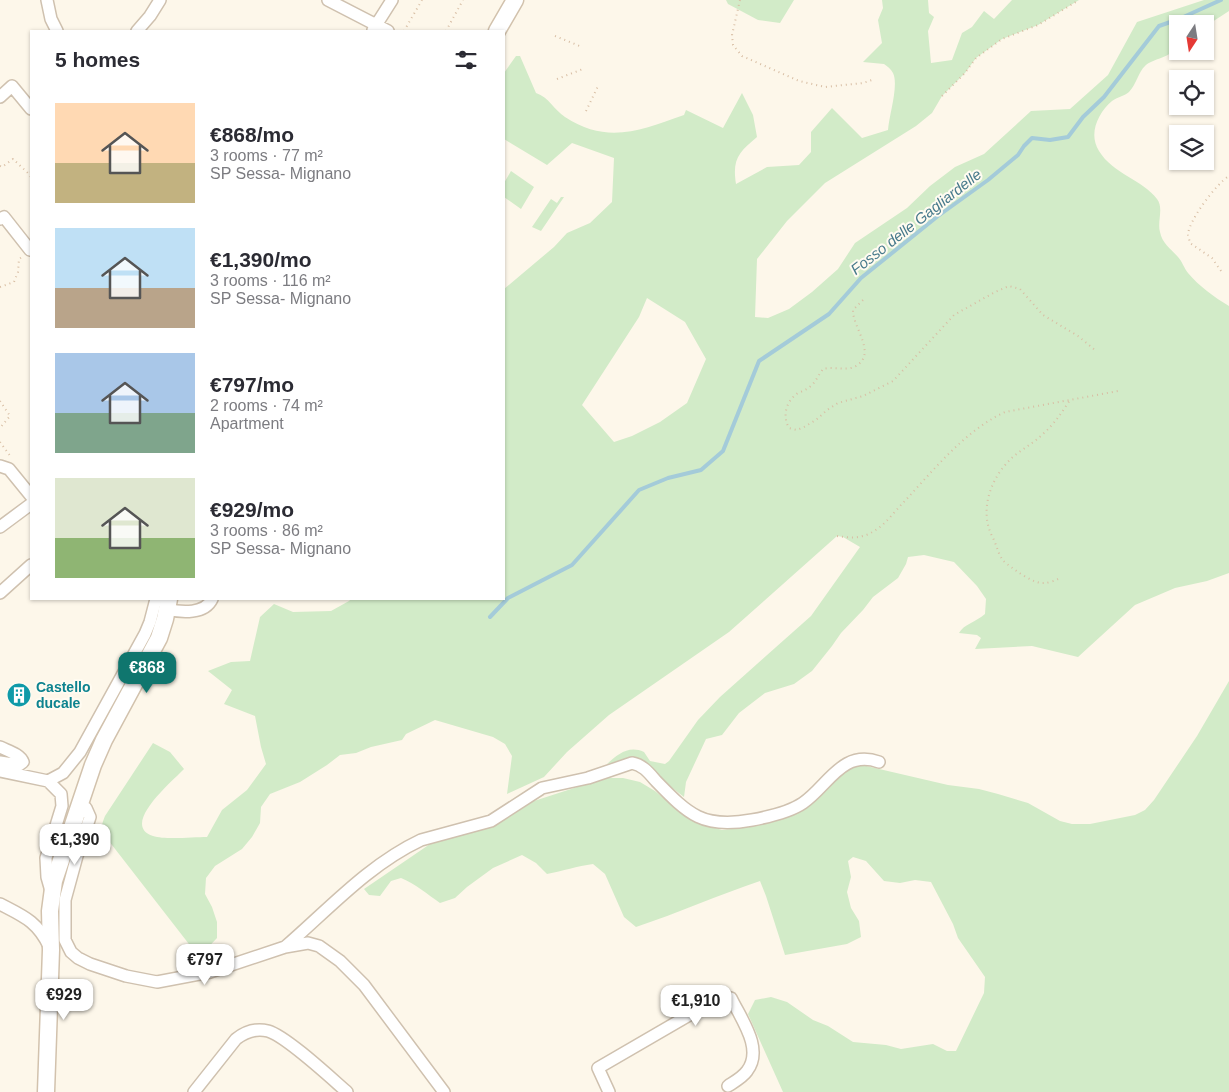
<!DOCTYPE html>
<meta charset="utf-8">
<style>
:root{--surface:#fff;--page:#f2f2f3;--text:#2b2b33;--muted:#7c7c81;--accent:#0f766e}
body{margin:0;font-family:Helvetica,sans-serif;background:var(--page);color:var(--text);height:100vh;display:flex;flex-direction:column;font-size:19px;white-space:nowrap}
*{box-sizing:border-box;margin:0}
p{font-size:16px;color:var(--muted)}
.icon{flex:none;width:28px;height:28px;fill:none;stroke:currentColor;stroke-width:2;stroke-linecap:round;stroke-linejoin:round}
.map{position:relative;flex:1;overflow:hidden}
.details{position:absolute;left:30px;top:30px;width:475px;height:570px;display:flex;flex-direction:column;background:var(--surface);border-radius:0px;box-shadow:0 1px 4px #0004}
.details>*{flex:none}
.needle{width:32px;rotate:192deg}
.controls{position:absolute;left:1169px;top:15px;display:grid;gap:10px}
.controls a{display:grid;place-items:center;width:45px;height:45px;border-radius:0px;background:var(--surface);box-shadow:0 1px 4px #0004;font-size:25px}
.price{position:absolute;translate:-50% -42px;padding:0 11px;border-radius:10px;background:#fff;color:#222;font-size:16px;line-height:32px;filter:drop-shadow(0 1px 2px #0008)}
.price::after{content:'';position:absolute;left:50%;top:30px;width:15px;height:11px;margin-left:-8px;background:inherit;clip-path:polygon(0 0,100% 0,50% 100%)}
.price.active{background:var(--accent);color:#fff}
ul{padding:0;list-style:none}
li{display:flex;align-items:center;gap:15px;height:125px;padding:0 25px}
li span{display:grid;place-items:center;flex:none;width:140px;height:100px;border-radius:0px;color:#555}
li>.icon{margin-inline-start:auto}
span .icon{width:60px;height:60px;fill:#fffc;stroke-width:1}
li b{font-size:21px}
h2{display:flex;justify-content:space-between;align-items:center;height:60px;padding:0 25px;font-size:21px}
.map>svg:first-child{display:block}
.green{fill:#d2ebc8;fill-rule:evenodd}
.lines{fill:none;stroke-linecap:round;stroke-linejoin:round}
.stream{stroke:#a4cbd9;stroke-width:4}
.street-casing{stroke:#cfc1af;stroke-width:14}
.secondary-casing{stroke:#d2c2ad;stroke-width:19}
.path{stroke:#d8bea4;stroke-width:2;stroke-dasharray:1 4;stroke-linecap:butt}
.street{stroke:#fff;stroke-width:11}
.secondary{stroke:#fff;stroke-width:16}
.labels{text-anchor:middle;stroke-width:4;stroke-linejoin:round;paint-order:stroke}
.culture-label{font-size:14px;font-weight:bold;fill:#0d838f;stroke:#fffbf1;text-anchor:start}
.water-label{font-size:15px;font-style:italic;fill:#46798b;stroke:#fffbf1}
</style>
<div class="map">
<svg width="1229" height="1092" viewBox="0 0 1229 1092">
<rect width="100%" height="100%" fill="#fdf7ea"/>
<path class="green" d="M 726,0 L 794,0 L 780,23 L 758,20 L 728,4 Z
M 882,0 L 928,0 L 929,13 L 934,17 L 928,31 L 931,63 L 952,60 L 962,33 L 972,27 L 984,11 L 994,19 L 1012,0 L 1079,0 L 1038,25 L 1002,39 L 976,58 L 965,73 L 942,96 L 932,113 L 916,126 L 825,183 L 787,221 L 757,259 L 755,317 L 768,318 L 789,309 L 812,292 L 838,269 L 855,243 L 907,208 L 930,186 L 955,167 L 984,154 L 1031,111 L 1070,109 L 1108,75 L 1137,22 L 1204,0 L 1229,0 L 1229,11 L 1209,24 L 1178,24 C 1177,30 1179,41 1177,46 C 1172,58 1153,58 1145,66 C 1139,71 1136,85 1129,92 C 1125,96 1117,97 1112,101 C 1098,113 1088,134 1099,151 C 1113,174 1143,180 1157,199 C 1164,208 1157,222 1160,232 C 1162,243 1171,249 1178,257 C 1182,261 1184,268 1188,273 C 1199,286 1214,297 1229,306 L 1229,573 L 1207,581 L 1175,588 L 1135,605 L 1078,657 L 1032,646 L 975,649 L 981,638 L 977,635 L 959,633 C 964,624 976,622 985,614 L 986,599 L 977,586 L 954,562 L 924,555 L 908,557 L 906,564 L 898,578 L 873,597 L 863,610 L 841,633 L 832,646 L 812,671 L 794,684 L 765,693 L 739,713 L 722,735 L 706,739 L 686,782 L 684,797 L 636,760 L 607,764 C 618,754 629,745 644,752 L 650,761 L 665,764 L 669,761 L 698,720 L 720,697 L 811,616 L 860,547 L 843,537 L 837,536 L 729,632 L 609,715 L 567,752 L 544,777 L 507,794 L 512,756 L 505,744 L 493,737 L 435,720 L 406,734 L 402,740 L 371,747 L 356,753 L 340,755 L 327,765 L 300,782 L 270,794 L 261,807 L 260,823 L 252,837 L 242,849 L 215,866 L 206,878 L 205,894 L 212,907 L 217,922 L 217,938 L 199,957 L 105,836 C 100,829 102,823 105,816 L 153,743 L 170,752 L 184,769 C 174,780 119,825 153,836 C 165,840 193,837 207,837 L 222,810 L 247,790 L 266,764 L 261,747 L 255,716 L 224,704 L 232,690 L 208,671 L 231,662 L 250,661 L 260,617 L 274,604 L 293,612 L 331,611 L 349,601 L 351,599 L 504,599 L 504,289 L 554,247 L 567,233 L 590,223 L 612,202 L 614,158 L 572,143 L 547,165 L 504,139 L 504,73 L 516,56 L 520,56 L 536,93 C 549,97 554,110 565,117 C 608,145 641,130 684,115 L 686,110 L 723,128 L 742,93 L 753,115 L 757,137 C 739,152 732,159 736,184 L 767,167 L 799,165 L 811,152 L 811,132 L 832,108 L 862,138 L 888,130 C 889,115 899,85 893,73 C 891,69 887,66 884,64 L 863,62 L 882,43 L 878,20 L 883,8 ZM 647,298 L 685,322 L 706,359 L 687,403 L 660,422 L 632,436 L 614,442 L 582,405 L 639,317 Z
M 511,171 L 534,187 L 521,209 L 504,197 L 504,183 Z
M 561,197 L 564,197 L 541,231 L 532,227 L 551,199 L 557,203 Z
M 1229,681 L 1229,1092 L 783,1092 L 748,1014 L 755,1000 L 771,997 L 787,1002 L 813,1020 L 828,1026 L 853,1042 L 886,1045 L 901,1049 L 933,1044 L 947,1051 L 956,1051 L 984,993 L 985,977 L 958,938 L 953,924 L 931,882 L 915,880 L 900,883 L 884,881 L 866,861 L 853,857 L 848,861 L 851,877 L 847,892 L 851,908 L 859,921 L 861,937 L 847,944 L 785,955 L 766,896 L 760,881 C 718,895 678,913 636,927 L 624,917 L 605,874 L 593,864 C 577,866 563,871 547,874 L 536,863 L 522,855 L 493,868 L 467,887 L 455,898 L 440,903 C 427,894 416,884 401,878 L 391,881 L 380,896 L 369,895 L 364,889 L 433,842 L 493,827 L 534,801 L 605,778 L 623,778 L 640,782 L 655,791 L 683,814 L 702,824 L 722,830 L 750,827 L 786,817 L 809,806 L 836,779 L 848,769 L 862,765 L 948,785 L 979,789 L 998,794 L 1028,803 L 1060,821 L 1072,824 L 1090,824 L 1135,815 L 1145,810 L 1154,800 L 1197,736 Z"/>
<g class="lines">
<path class="stream" d="M 490,617 L 508,598 L 572,565 L 639,490 L 668,478 L 701,470 L 723,451 L 759,361 L 829,314 L 861,278 L 938,216 L 988,180 L 1018,155 L 1024,146 L 1032,138 L 1050,140 L 1068,137 L 1083,117 L 1104,97 L 1159,26 L 1179,19 L 1221,0"/>
<defs>
<path id="street" d="M 47,0 L 51,19 L 57,31
M 328,0 L 388,31
M 373,30 L 392,0
M 137,31 L 150,16 L 160,0
M 0,97 L 12,86 L 31,109
M 0,219 L 4,217 L 30,250
M 0,466 L 9,469 L 31,496
M 0,527 L 31,504
M 0,593 L 31,565
M 167,609 C 182,613 205,614 212,599
M 0,747 C 8,751 20,754 23,762 L 19,765 L 0,762
M 0,771 L 48,781 L 61,794 L 62,806 L 46,858 L 47,877 L 51,891
M 48,781 L 63,773 L 80,752 L 145,634 L 150,622 L 156,599
M 79,806 L 86,808 L 90,817 L 77,856 L 65,900 L 65,940 L 71,952 L 78,958 L 90,964 L 126,976 L 157,982 L 210,972 L 285,947 L 308,943 L 319,946 L 340,961 L 364,985 L 444,1092
M 0,904 C 23,916 37,921 49,946
M 285,947 C 328,910 368,865 421,840 L 491,821 L 542,788 L 588,778 L 632,763 C 643,765 649,773 656,781 C 689,815 703,829 752,820 C 768,817 790,812 803,803 C 828,786 842,749 879,762
M 194,1092 L 236,1039 C 245,1032 256,1028 268,1031 C 286,1036 331,1078 347,1092
M 609,1092 L 598,1068 L 722,996 L 731,998 C 741,1019 764,1049 747,1071 C 743,1077 734,1082 728,1086"/>
<path id="secondary" d="M 497,31 L 515,0
M 46,1092 L 51,950 L 50,911 L 54,881 L 93,765 L 104,740 L 159,638 L 165,619 L 169,599"/>
</defs>
<use href="#street" class="street-casing"/>
<use href="#secondary" class="secondary-casing"/>
<path class="path" d="M 740,0 L 732,35 L 733,45 L 742,56 L 799,81 L 825,87 L 863,83 L 875,79
M 404,31 L 422,0
M 446,31 L 463,0
M 555,36 L 582,47
M 557,79 L 583,69
M 942,96 L 965,73 L 976,58 L 1002,39 L 1038,25 L 1079,0
M 586,111 L 598,86
M 0,166 L 2,167 L 13,159 L 29,174
M 31,172 L 29,174 L 31,177
M 1221,271 L 1212,258 L 1190,243 C 1190,242 1188,236 1188,235 C 1188,221 1217,183 1229,176
M 0,287 L 14,282 L 18,272 L 19,259 L 22,257
M 863,300 L 853,310 C 852,327 879,355 854,367 C 845,371 833,366 823,369 C 819,374 816,381 812,385 C 808,389 803,391 798,393 C 786,401 782,416 789,428 L 797,430 L 804,427 L 816,420 L 827,410 L 838,403 L 863,396 L 893,381 L 954,315 L 995,292 L 1009,286 L 1020,289 L 1043,315 L 1078,336 L 1095,350
M 0,401 L 10,416 L 0,428
M 0,442 L 11,457
M 837,536 C 850,538 862,539 874,531 C 885,525 893,513 902,504 C 933,471 964,431 1005,412 L 1118,391
M 1058,579 C 1054,581 1048,583 1044,583 C 1033,584 1015,570 1007,564 C 998,557 998,548 993,538 C 978,510 991,476 1014,456 C 1024,448 1035,442 1044,433 C 1055,423 1062,412 1070,400"/>
<use href="#street" class="street"/>
<use href="#secondary" class="secondary"/>
</g>
<defs>
<symbol id="building-disc" viewBox="-11 -11 22 22"><circle r="9.5" fill="#0f9aa8" stroke="#fffbf1"/><path d="M-4-6H4V6H1V3H-1V6H-4ZM-2.5-4.3h1.7v1.8h-1.7ZM.8-4.3h1.7v1.8H.8ZM-2.5-1h1.7V.8h-1.7ZM.8-1h1.7V.8H.8Z" fill="#fff"/></symbol>
</defs>
<g fill-rule="evenodd">
<use href="#building-disc" x="5" y="681" width="28" height="28"/>
</g>
<g class="labels">
<g class="culture-label">
<text x="36" y="692">Castello<tspan x="36" dy="16">ducale</tspan></text>
</g>
<g class="water-label">
<text transform="translate(916 222) rotate(-38)" y="5">Fosso delle Gagliardelle</text>
</g>
</g>
</svg>
<div class="controls">
<a><svg class="needle" viewBox="-14 -14 28 28"><path d="M0-13l5 13h-10z" fill="#e53935"/><path d="M0 13l5-13h-10z" fill="#7c7c81"/></svg></a>
<a><svg class="icon" aria-label="locate" viewBox="0 0 24 24"><circle cx="12" cy="12" r="6"/><path d="M12 2v4M12 18v4M2 12h4M18 12h4"/></svg></a>
<a><svg class="icon" aria-label="layers" viewBox="0 0 24 24"><path d="M12 4l9 5-9 5-9-5zM3 14l9 5 9-5"/></svg></a>
</div>
<b class="price active" style="left:147px;top:694px">€868</b>
<b class="price" style="left:75px;top:866px">€1,390</b>
<b class="price" style="left:205px;top:986px">€797</b>
<b class="price" style="left:64px;top:1021px">€929</b>
<b class="price" style="left:696px;top:1027px">€1,910</b>
<section class="details">
<h2>5 homes<svg class="icon" aria-label="filters" viewBox="0 0 24 24"><path d="M4 7h16M4 17h16"/><circle cx="9" cy="7" r="2"/><circle cx="15" cy="17" r="2"/></svg></h2>
<ul>
<li><span style="background:linear-gradient(#ffd9b3 60%,#c2b280 0)"><svg class="icon" aria-label="home" viewBox="0 0 24 24"><path d="M3 11l9-7 9 7M6 9v11h12V9"/></svg></span><div><b>€868/mo</b><p>3 rooms · 77 m²</p><p>SP Sessa- Mignano</p></div></li>
<li><span style="background:linear-gradient(#bfe0f5 60%,#b9a48a 0)"><svg class="icon" aria-label="home" viewBox="0 0 24 24"><path d="M3 11l9-7 9 7M6 9v11h12V9"/></svg></span><div><b>€1,390/mo</b><p>3 rooms · 116 m²</p><p>SP Sessa- Mignano</p></div></li>
<li><span style="background:linear-gradient(#a9c7e8 60%,#7fa58c 0)"><svg class="icon" aria-label="home" viewBox="0 0 24 24"><path d="M3 11l9-7 9 7M6 9v11h12V9"/></svg></span><div><b>€797/mo</b><p>2 rooms · 74 m²</p><p>Apartment</p></div></li>
<li><span style="background:linear-gradient(#dfe7d0 60%,#8fb573 0)"><svg class="icon" aria-label="home" viewBox="0 0 24 24"><path d="M3 11l9-7 9 7M6 9v11h12V9"/></svg></span><div><b>€929/mo</b><p>3 rooms · 86 m²</p><p>SP Sessa- Mignano</p></div></li>
</ul>
</section>
</div>
